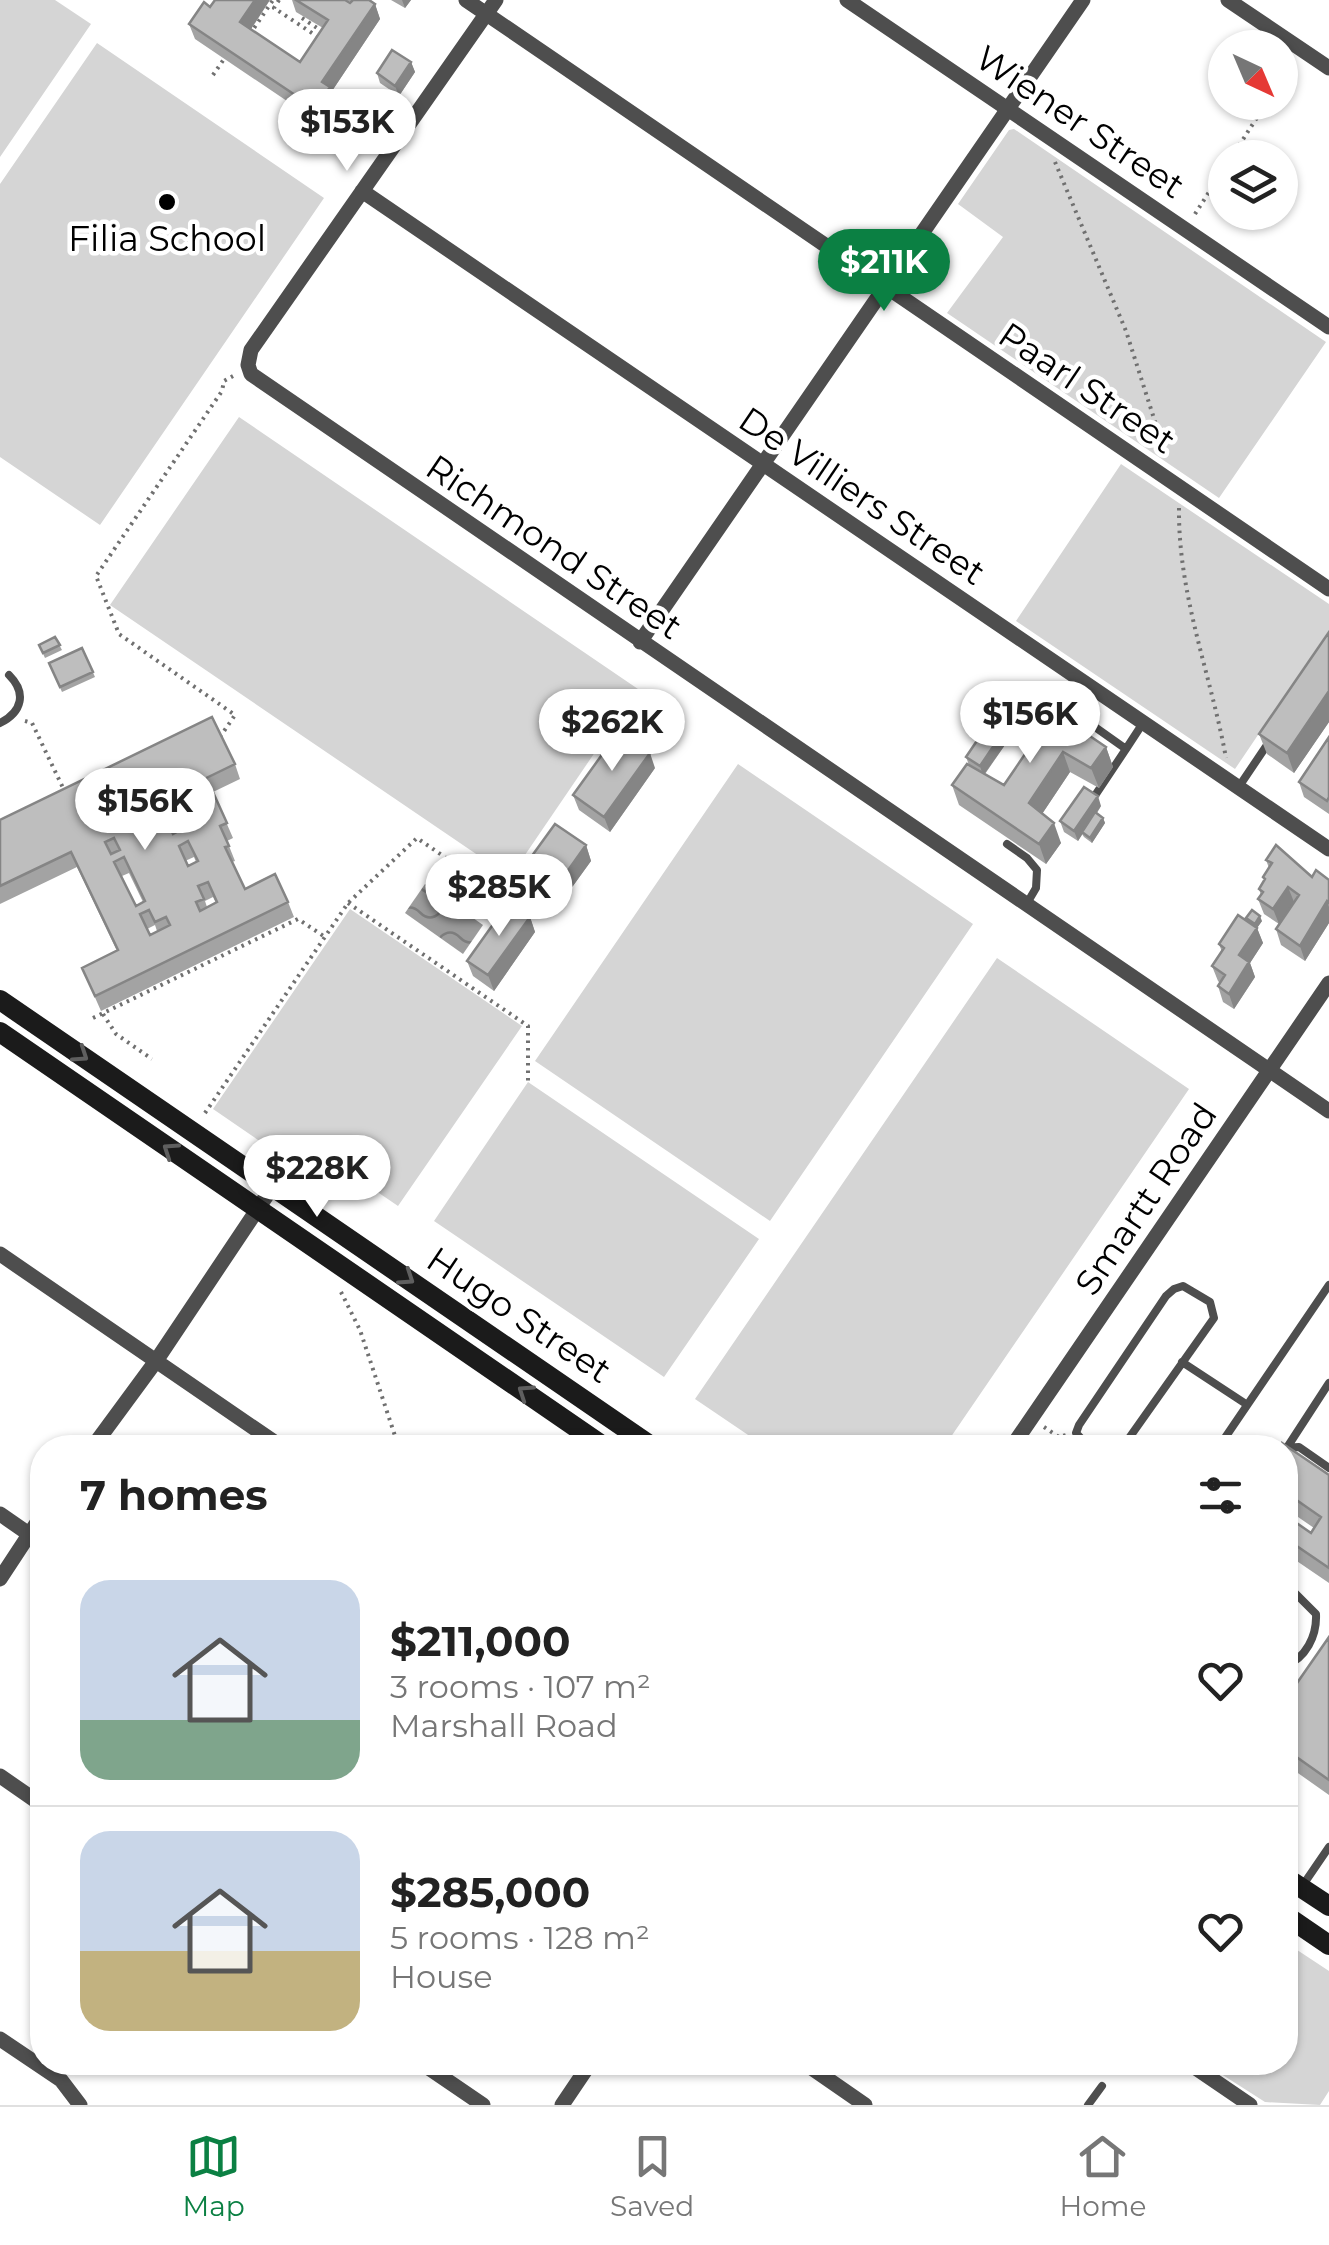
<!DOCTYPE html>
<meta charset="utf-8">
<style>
:root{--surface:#fff;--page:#f2f2f2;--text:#222;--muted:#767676;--line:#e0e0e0;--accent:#0b8043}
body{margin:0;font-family:Montserrat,sans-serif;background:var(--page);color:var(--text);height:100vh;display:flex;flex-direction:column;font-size:38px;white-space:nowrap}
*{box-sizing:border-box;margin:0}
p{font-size:32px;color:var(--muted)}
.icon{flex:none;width:55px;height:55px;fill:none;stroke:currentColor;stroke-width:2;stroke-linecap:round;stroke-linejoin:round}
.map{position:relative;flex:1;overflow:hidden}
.drawer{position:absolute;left:30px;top:1435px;width:1268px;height:640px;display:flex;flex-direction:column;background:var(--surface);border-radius:40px;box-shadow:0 2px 8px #0004}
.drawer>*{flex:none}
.needle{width:65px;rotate:136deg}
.buttons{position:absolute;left:1208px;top:30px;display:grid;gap:20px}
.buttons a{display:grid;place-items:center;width:90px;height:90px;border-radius:50%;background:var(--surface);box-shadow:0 2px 8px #0004;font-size:50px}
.price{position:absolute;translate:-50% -85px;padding:0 22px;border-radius:35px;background:#fff;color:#222;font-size:32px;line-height:65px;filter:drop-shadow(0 2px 5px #0008)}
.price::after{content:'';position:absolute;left:50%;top:60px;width:30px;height:22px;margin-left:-15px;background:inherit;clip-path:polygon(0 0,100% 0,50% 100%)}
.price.selected{background:var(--accent);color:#fff}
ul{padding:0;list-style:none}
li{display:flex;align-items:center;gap:30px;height:250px;padding:0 50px}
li+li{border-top:2px solid var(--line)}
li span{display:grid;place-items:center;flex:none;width:280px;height:200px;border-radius:30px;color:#555}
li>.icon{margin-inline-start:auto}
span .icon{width:120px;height:120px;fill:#fffc;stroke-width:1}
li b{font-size:42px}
h2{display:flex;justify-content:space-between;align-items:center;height:120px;padding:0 50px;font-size:42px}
.menu{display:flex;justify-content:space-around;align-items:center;height:140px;border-top:2px solid var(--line);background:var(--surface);font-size:28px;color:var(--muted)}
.menu a{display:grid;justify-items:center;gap:5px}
.menu .selected{color:var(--accent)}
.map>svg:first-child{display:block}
.green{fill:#d5d5d5}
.water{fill:url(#water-waves)}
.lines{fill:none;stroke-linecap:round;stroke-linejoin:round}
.path{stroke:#707070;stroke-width:4;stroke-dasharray:2.5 5;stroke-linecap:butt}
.lane{stroke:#4e4e4e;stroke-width:8}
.street{stroke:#4e4e4e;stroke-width:15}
.secondary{stroke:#1b1b1b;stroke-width:20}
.wall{fill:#a3a3a3;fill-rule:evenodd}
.shaded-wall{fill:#858585}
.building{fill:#bebebe;stroke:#858585;stroke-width:2.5;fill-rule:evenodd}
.oneway{stroke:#5f5f5f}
.poi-dot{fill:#000;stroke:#fff;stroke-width:4}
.labels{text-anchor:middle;stroke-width:9;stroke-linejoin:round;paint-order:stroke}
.street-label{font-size:35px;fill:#000;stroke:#fff}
.poi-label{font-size:35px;fill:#000;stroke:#fff}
</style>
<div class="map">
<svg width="1329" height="2105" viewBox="0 0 1329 2105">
<defs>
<pattern id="water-waves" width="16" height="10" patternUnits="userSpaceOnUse" patternTransform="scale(2.5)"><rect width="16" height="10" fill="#9c9c9c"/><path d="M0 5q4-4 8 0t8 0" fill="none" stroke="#7d7d7d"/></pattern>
</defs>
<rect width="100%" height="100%" fill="#fff"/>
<path class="green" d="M 0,0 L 55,0 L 91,24 L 0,157 Z
M 97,43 L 324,198 L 100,525 L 0,457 L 0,184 Z
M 1014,129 L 1326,342 L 1219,498 L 947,313 L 1003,237 L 958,204 L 1009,130 Z
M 239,417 L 638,689 L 510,877 L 110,605 Z
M 1121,464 L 1329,604 L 1329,630 L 1235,769 L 1016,621 Z
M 738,764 L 973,924 L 770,1221 L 535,1061 Z
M 350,909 L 522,1026 L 398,1206 L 313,1148 L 299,1168 L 213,1109 Z
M 997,958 L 1189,1089 L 944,1447 L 766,1447 L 695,1399 Z
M 528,1082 L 759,1239 L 664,1377 L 434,1221 Z
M 1285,1942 L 1329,1971 L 1329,2091 L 1320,2105 L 1265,2102 L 1204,2063 L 1285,2062 Z"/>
<path class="water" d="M 425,884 L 483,925 L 463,954 L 405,913 Z"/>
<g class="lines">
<path class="path" d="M 279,0 L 274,8 L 318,37
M 302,18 L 323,32
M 250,34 L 273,0
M 213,75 L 224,59
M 1280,82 L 1293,62
M 281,122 L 293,105
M 1231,158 L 1267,102
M 1055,162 L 1126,331 L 1166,456
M 1195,214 L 1225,167
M 1179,508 C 1178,595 1211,675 1226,758
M 25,721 L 32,723 L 65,792
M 220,737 L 235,715 L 119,634 L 96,576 L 222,391 L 224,381 L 233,376
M 348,903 L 528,1026 L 528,1082
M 103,1014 L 116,1034 L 152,1059
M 93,1018 L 298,919 L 325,937
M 205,1113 L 348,903 L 417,838 L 529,915
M 341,1292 L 360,1330 L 399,1448
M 1044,1427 L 1059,1437 L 1066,1435"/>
<path class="lane" d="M 1037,686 L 1126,749 L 1096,794
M 0,723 C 22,712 27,693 9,675
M 1126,749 L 1143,723
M 1238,788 L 1269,742
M 1007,844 L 1027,858 L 1037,870 L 1036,888 L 1026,905
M 1182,1362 L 1246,1404
M 1288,1446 L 1329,1383
M 1090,1448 L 1076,1433 L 1079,1425 L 1166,1296 L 1174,1289 L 1183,1286 L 1210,1302 L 1214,1318 L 1122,1448
M 1218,1448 L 1329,1285
M 1281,1448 L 1299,1447 L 1329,1468
M 1285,1583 L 1316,1614 C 1317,1636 1306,1658 1285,1666
M 1303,1885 L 1329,1847
M 1088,2105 L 1102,2086"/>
<path class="street" d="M 466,0 L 1329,589
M 496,0 L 251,350 L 248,365 L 251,374 L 1329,1111
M 847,0 L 1329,327
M 1228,0 L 1329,68
M 362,191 L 1329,849
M 640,642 L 1083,0
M 0,1254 L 283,1448
M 92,1448 L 156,1361 L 273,1186
M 1011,1448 L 1329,983
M 0,1514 L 42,1543
M 0,1579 L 42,1515
M 0,1776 L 42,1805
M 0,2039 L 61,2080 L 80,2105
M 420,2062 L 483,2105
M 803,2062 L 865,2105
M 1187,2062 L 1250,2105
M 562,2105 L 591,2062"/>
<path class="secondary" d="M 0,1000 L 654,1448
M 0,1032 L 606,1448
M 1285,1877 L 1329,1906
M 1285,1915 L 1329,1945"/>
</g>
<path class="wall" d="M 292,0 L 345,0 L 350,3 L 351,2 L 346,0 L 369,0 L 375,4 L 380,19 L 332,91 L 336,103 L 321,124 L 195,39 L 189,24 L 210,7 L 251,29 L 300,62 L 323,28 L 296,12 Z
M 391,0 L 411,0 L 405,8 Z
M 411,62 L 415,72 L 399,96 L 380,83 L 377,73 Z
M 1329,632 L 1329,722 L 1294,773 L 1267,754 L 1259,734 Z
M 55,637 L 62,650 L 45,658 L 39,645 Z
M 82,648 L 95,677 L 62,692 L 49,663 Z
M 1001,706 L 1106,747 L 1113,767 L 1099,788 L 1070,772 L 1042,814 L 1061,843 L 1046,864 L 959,805 L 952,785 L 969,765 L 966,757 L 1003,732 L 1007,742 L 985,774 L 1004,785 L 1031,744 L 1008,726 Z
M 212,717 L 235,764 L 240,779 L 213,792 L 233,838 L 227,841 L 235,861 L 232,862 L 245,889 L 288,902 L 294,917 L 101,1011 L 82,968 L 117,951 L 77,867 L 0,904 L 0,820 ZM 194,857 L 196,862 L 188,866 L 185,861 ZM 129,873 L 143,902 L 136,906 L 122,876 ZM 213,897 L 216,903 L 207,907 L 205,901 ZM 155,925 L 157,931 L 150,935 L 147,929 Z
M 1329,737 L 1329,814 L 1304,797 L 1299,782 Z
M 655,768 L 610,832 L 579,810 L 573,795 Z
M 1101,806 L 1097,813 L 1103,818 L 1105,823 L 1092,843 L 1084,837 L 1082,834 L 1078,841 L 1064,832 L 1060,821 Z
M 586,845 L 591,861 L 557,908 L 526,887 L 521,871 Z
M 1266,860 L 1312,877 L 1329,880 L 1329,923 L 1305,961 L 1281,945 L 1276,929 L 1279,924 L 1264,914 L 1258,899 L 1261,895 L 1259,889 L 1264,881 L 1263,877 L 1269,868 Z
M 530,917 L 535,932 L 494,991 L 473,976 L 467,961 Z
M 1246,918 L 1262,921 L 1257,928 L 1263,943 L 1250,963 L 1255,977 L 1234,1009 L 1223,1002 L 1218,986 L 1220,983 L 1218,981 L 1212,966 L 1222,952 L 1219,944 L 1247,921 Z
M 1285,1448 L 1329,1475 L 1329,1583 L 1285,1553 L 1285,1515 L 1311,1533 L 1314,1528 L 1285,1508 Z
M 1329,1637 L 1329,1795 L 1295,1771 L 1290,1779 L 1285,1775 L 1285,1694 L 1288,1696 Z"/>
<path class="shaded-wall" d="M 255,0 L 270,0 L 246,37 L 240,22 Z
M 402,0 L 411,0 L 405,8 Z
M 375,4 L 380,19 L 332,91 L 336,103 L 321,124 L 316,109 L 322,82 Z
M 411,62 L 415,72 L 399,96 L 395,86 Z
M 1329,691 L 1329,722 L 1294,773 L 1287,753 Z
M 1003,732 L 1007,742 L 983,776 L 980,766 Z
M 1106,747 L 1113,767 L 1099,788 L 1091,768 Z
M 1063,752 L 1070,772 L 1036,823 L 1029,803 Z
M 650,753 L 655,768 L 610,832 L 604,817 Z
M 1098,796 L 1101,806 L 1078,841 L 1074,831 Z
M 1103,818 L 1105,823 L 1092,843 L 1090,838 Z
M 1054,823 L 1061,843 L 1046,864 L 1039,844 Z
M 586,845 L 591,861 L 557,908 L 552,893 Z
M 1288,887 L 1294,902 L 1279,924 L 1273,909 Z
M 1327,901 L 1329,907 L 1329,923 L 1305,961 L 1300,946 Z
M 1260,916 L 1262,921 L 1257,928 L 1263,943 L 1250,963 L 1255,977 L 1234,1009 L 1229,994 L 1239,955 L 1256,929 L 1255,924 Z
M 530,917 L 535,932 L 494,991 L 488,975 Z
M 1288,1751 L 1295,1771 L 1290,1779 L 1285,1765 L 1285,1755 Z"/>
<path class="building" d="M 215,0 L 255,0 L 240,22 L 300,62 L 328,20 L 296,0 L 345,0 L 350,3 L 353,0 L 369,0 L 375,4 L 322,82 L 330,87 L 316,109 L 189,24 L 204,2 L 210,7 Z
M 392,50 L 411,62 L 395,86 L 377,73 Z
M 1329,632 L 1329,691 L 1287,753 L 1259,734 Z
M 55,637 L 60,645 L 43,653 L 39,645 Z
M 82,648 L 93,672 L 60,687 L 49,663 Z
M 1015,685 L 1106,747 L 1091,768 L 1063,752 L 1029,803 L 1054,823 L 1039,844 L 952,785 L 967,764 L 1004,785 L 1038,735 L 1001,706 Z
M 212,717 L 235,764 L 194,784 L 200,796 L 212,790 L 227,823 L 220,826 L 229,846 L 225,847 L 245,889 L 275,874 L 288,902 L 95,996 L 82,968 L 118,950 L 71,852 L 0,886 L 0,820 ZM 158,778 L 162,786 L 102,815 L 98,807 ZM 179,822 L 182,829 L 173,834 L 169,826 ZM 114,838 L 120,850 L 111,854 L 105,842 ZM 188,841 L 198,861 L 188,866 L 179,846 ZM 124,857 L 145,901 L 136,906 L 114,862 ZM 208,882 L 217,902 L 200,911 L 196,902 L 204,899 L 198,886 ZM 149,910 L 155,922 L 166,917 L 170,925 L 150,935 L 140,914 Z
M 989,723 L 1003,732 L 980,766 L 966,757 Z
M 619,731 L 650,753 L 604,817 L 573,795 Z
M 1329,737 L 1329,797 L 1327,801 L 1299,782 Z
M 1084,787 L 1098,796 L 1074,831 L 1060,821 Z
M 1095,812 L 1103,818 L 1090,838 L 1082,832 Z
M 555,824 L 586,845 L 552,893 L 521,871 Z
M 1276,845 L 1312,877 L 1316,870 L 1329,880 L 1329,903 L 1327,901 L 1300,946 L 1276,929 L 1299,895 L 1288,887 L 1273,909 L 1258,899 L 1263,892 L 1259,889 L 1265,879 L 1263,877 L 1272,863 L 1266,860 Z
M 509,902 L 530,917 L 488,975 L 467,961 Z
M 1252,910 L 1260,916 L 1255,924 L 1246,918 Z
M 1238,915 L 1257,928 L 1239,955 L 1249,962 L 1229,994 L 1218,986 L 1225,975 L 1212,966 L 1224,948 L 1219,944 Z
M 1282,1443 L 1329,1475 L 1329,1568 L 1285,1538 L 1285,1515 L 1311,1533 L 1321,1517 L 1285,1492 L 1285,1448 L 1280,1448 Z
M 1329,1637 L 1329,1780 L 1288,1751 L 1285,1755 L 1285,1694 L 1288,1696 Z"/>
<defs><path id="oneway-chevron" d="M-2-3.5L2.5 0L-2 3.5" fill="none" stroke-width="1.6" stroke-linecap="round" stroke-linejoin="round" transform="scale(2.5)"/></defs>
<g class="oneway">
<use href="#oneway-chevron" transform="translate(81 1055) rotate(34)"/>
<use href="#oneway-chevron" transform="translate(170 1150) rotate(-146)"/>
<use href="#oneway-chevron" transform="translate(407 1278) rotate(34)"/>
<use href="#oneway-chevron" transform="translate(525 1392) rotate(-146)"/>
</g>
<circle class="poi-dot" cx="167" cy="202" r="10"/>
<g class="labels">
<g class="street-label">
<text transform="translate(1080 122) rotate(34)" y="12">Wiener Street</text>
<text transform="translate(1087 388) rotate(34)" y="12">Paarl Street</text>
<text transform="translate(862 496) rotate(34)" y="12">De Villiers Street</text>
<text transform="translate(554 547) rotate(34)" y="12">Richmond Street</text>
<text transform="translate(1146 1199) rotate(-56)" y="12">Smartt Road</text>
<text transform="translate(519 1315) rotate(34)" y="12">Hugo Street</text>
</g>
<g class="poi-label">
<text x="167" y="251">Filia School</text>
</g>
</g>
</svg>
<div class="buttons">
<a><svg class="needle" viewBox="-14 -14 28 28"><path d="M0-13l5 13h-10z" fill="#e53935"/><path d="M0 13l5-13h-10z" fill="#767676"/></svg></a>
<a><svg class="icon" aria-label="layers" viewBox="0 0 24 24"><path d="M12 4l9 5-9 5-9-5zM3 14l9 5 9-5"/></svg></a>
</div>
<b class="price" style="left:347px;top:174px">$153K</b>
<b class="price selected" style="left:884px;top:314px">$211K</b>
<b class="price" style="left:1030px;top:766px">$156K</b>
<b class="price" style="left:612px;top:774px">$262K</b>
<b class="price" style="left:145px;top:853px">$156K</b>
<b class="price" style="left:499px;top:939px">$285K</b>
<b class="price" style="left:317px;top:1220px">$228K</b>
<section class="drawer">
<h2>7 homes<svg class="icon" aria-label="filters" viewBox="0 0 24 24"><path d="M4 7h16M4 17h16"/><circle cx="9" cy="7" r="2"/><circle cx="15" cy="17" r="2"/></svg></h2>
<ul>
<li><span style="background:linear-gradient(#c9d6e8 70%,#7fa58c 0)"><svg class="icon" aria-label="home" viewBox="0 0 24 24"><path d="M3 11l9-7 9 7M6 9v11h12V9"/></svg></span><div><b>$211,000</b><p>3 rooms · 107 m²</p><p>Marshall Road</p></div><svg class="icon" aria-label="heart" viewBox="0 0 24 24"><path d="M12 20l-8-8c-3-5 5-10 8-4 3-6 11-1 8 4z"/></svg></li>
<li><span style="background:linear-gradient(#c9d6e8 60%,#c2b280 0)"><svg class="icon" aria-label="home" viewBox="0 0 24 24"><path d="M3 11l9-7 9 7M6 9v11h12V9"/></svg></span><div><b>$285,000</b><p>5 rooms · 128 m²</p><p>House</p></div><svg class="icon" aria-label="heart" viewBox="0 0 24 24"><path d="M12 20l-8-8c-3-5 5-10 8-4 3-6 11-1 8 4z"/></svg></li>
</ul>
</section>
</div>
<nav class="menu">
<a class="selected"><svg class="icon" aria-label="map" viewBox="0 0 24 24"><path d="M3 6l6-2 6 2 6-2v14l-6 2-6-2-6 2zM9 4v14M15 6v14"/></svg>Map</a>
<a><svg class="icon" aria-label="saved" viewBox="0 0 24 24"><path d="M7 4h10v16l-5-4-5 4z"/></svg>Saved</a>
<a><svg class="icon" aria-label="home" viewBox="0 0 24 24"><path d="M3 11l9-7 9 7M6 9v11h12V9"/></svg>Home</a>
</nav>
